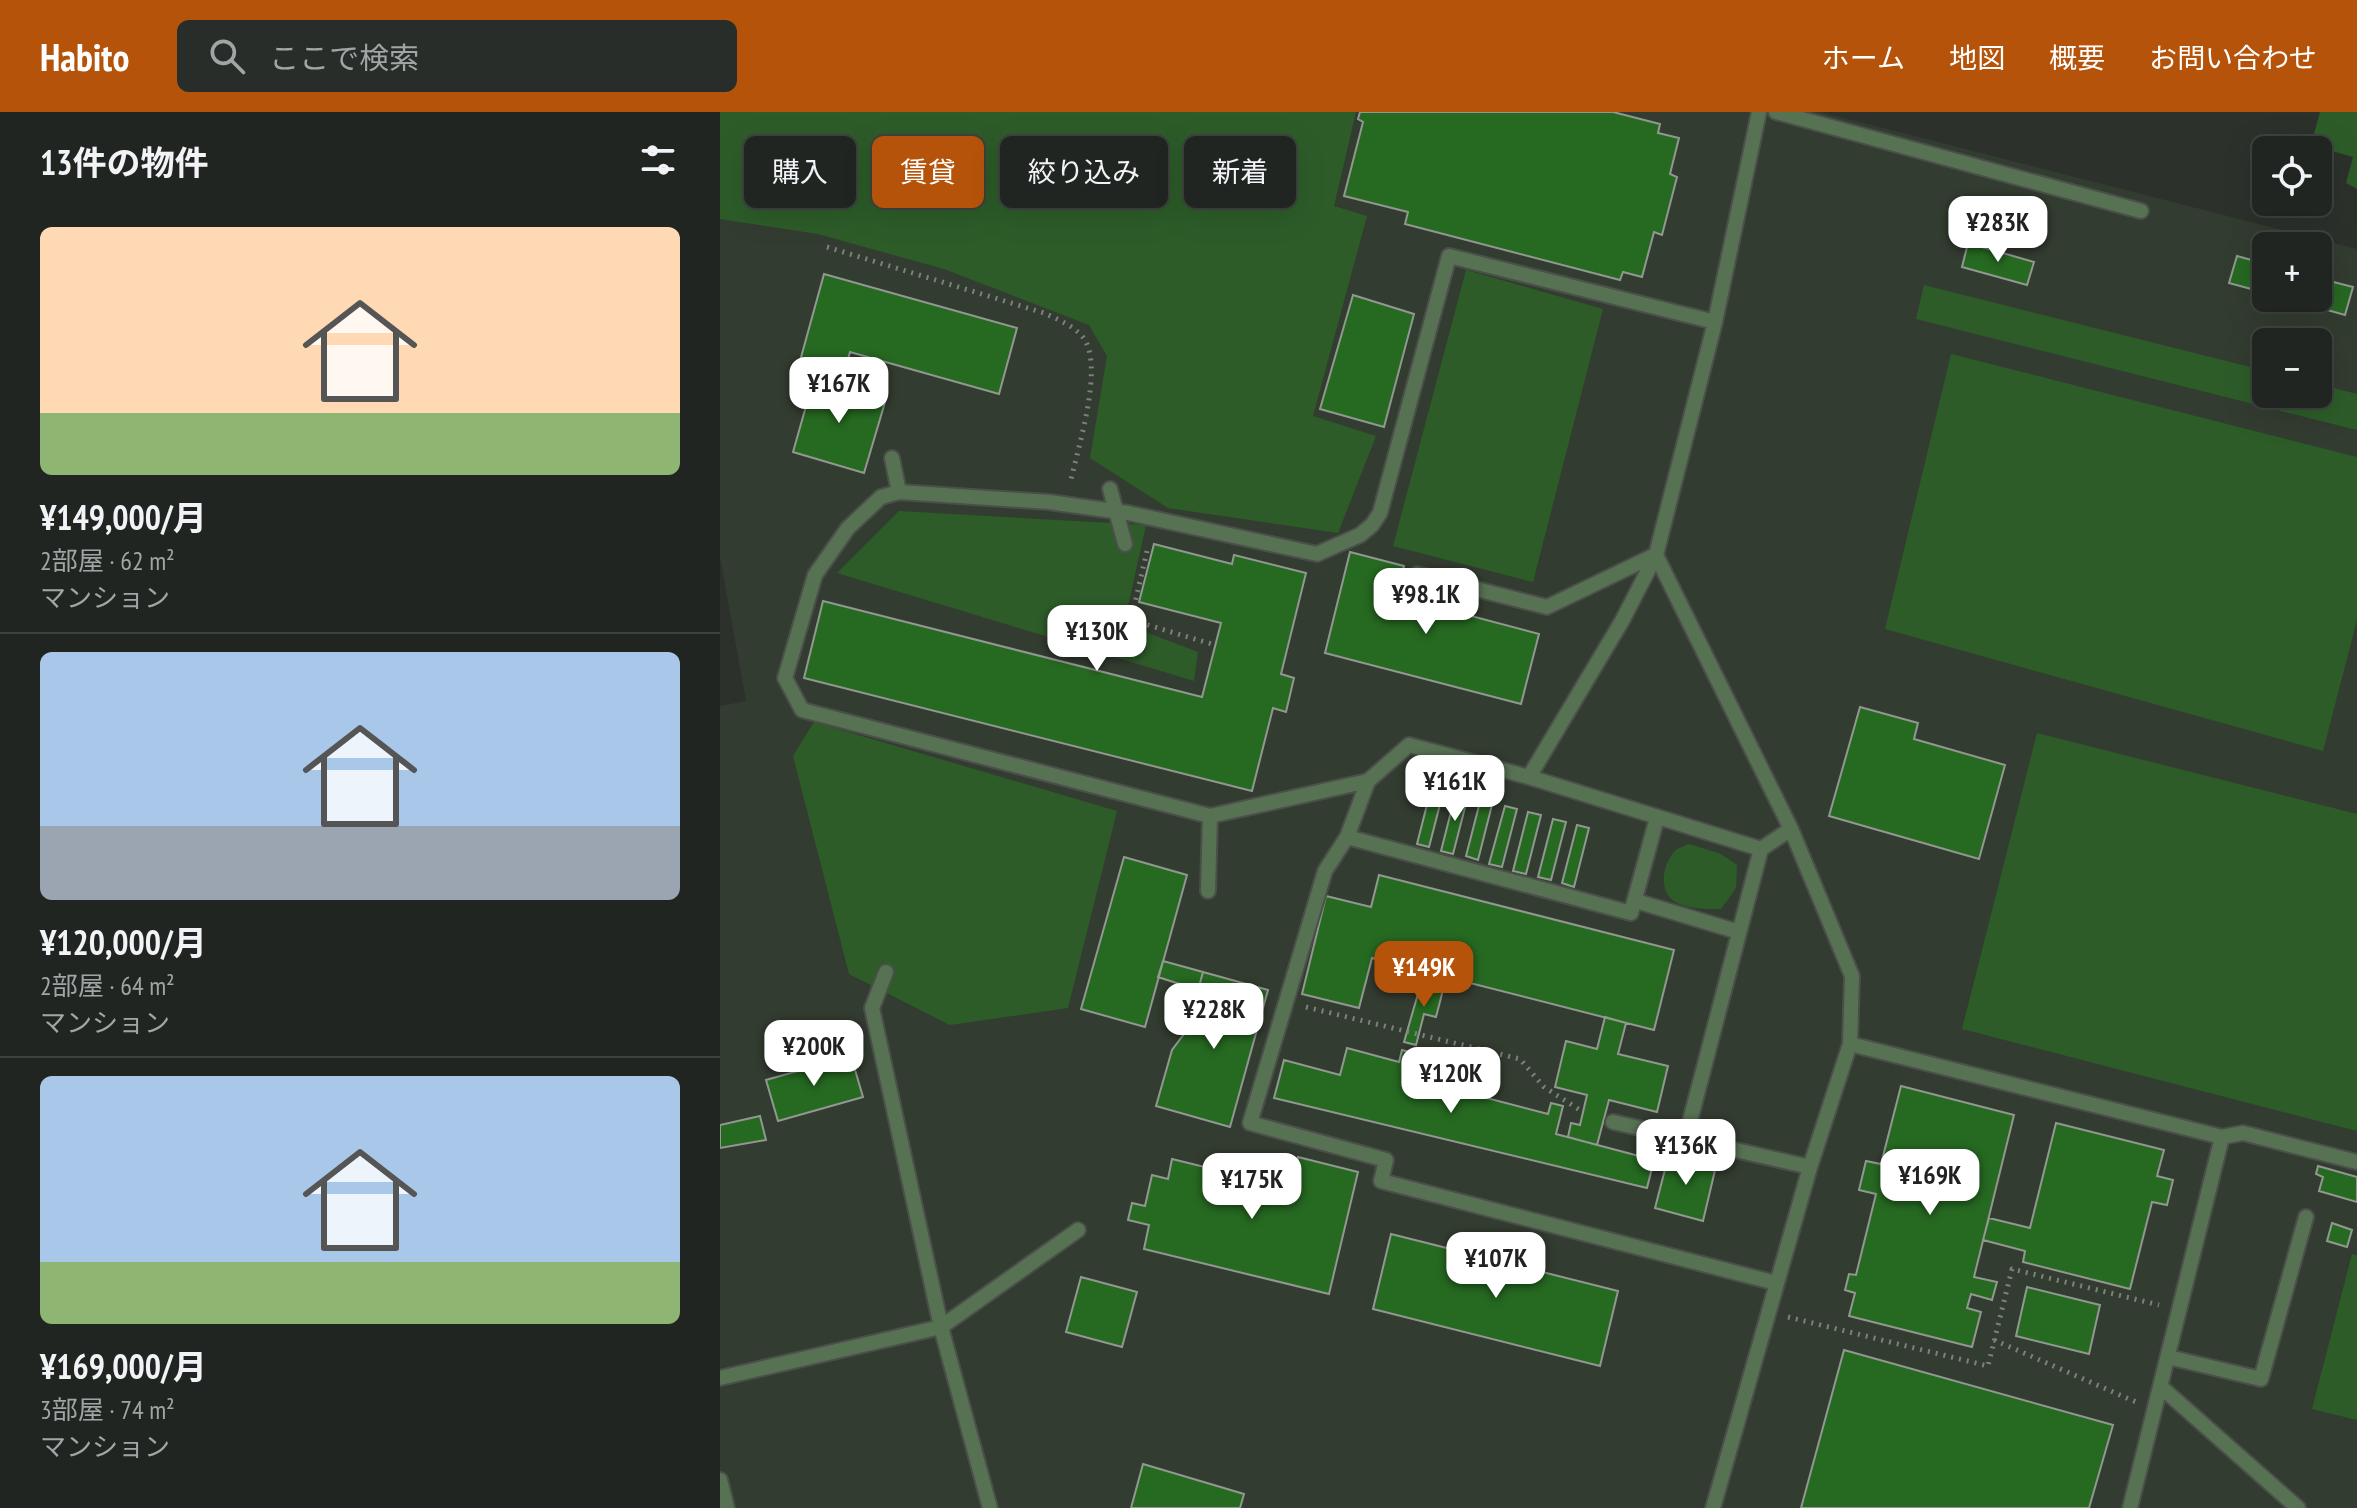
<!DOCTYPE html>
<html lang="ja">
<meta charset="utf-8">
<style>
:root{--surface:#212521;--page:#292d2a;--text:#f1f3f6;--muted:#a2a5a5;--line:#3e423f;--accent:#b45309}
body{margin:0;font-family:"PT Sans Narrow","Noto Sans JP",sans-serif;background:var(--page);color:var(--text);height:100vh;display:flex;flex-direction:column;font-size:30px;white-space:nowrap}
*{box-sizing:border-box;margin:0}
p{font-size:26px;color:var(--muted)}
.icon{flex:none;width:44px;height:44px;fill:none;stroke:currentColor;stroke-width:2;stroke-linecap:round;stroke-linejoin:round}
.map{position:relative;flex:1;overflow:hidden}
.details{display:flex;flex-direction:column;background:var(--surface);width:720px}
.details>*{flex:none}
.guide{position:absolute;left:24px;top:24px;width:760px;height:72px;display:flex;gap:16px}
.buttons{position:absolute;left:1532px;top:24px;display:grid;gap:16px}
.buttons a{display:grid;place-items:center;width:80px;height:80px;border-radius:12px;background:var(--surface);box-shadow:0 8px 32px #0002,0 0 0 2px var(--line);font-size:40px}
.price{position:absolute;translate:-50% -68px;padding:0 18px;border-radius:16px;background:#fff;color:#222;font-size:26px;line-height:52px;filter:drop-shadow(0 2px 4px #0008)}
.price::after{content:'';position:absolute;left:50%;top:48px;width:24px;height:18px;margin-left:-12px;background:inherit;clip-path:polygon(0 0,100% 0,50% 100%)}
.price.on{background:var(--accent);color:#fff}
ul{padding:0;list-style:none}
li{display:grid;align-content:center;gap:16px;height:424px;padding:0 40px}
li+li{border-top:2px solid var(--line)}
li span{display:grid;place-items:center;height:248px;border-radius:12px;color:#555}
li>.icon{margin-inline-start:auto}
span .icon{width:144px;height:144px;fill:#fffc;stroke-width:1}
li b{font-size:34px}
h2{display:flex;justify-content:space-between;align-items:center;height:96px;padding:0 40px;font-size:34px}
.pill{padding:0 28px;border-radius:12px;background:var(--surface);box-shadow:0 8px 32px #0002,0 0 0 2px var(--line);font-size:28px;line-height:72px}
.pill.on{background:var(--accent);color:#fff}
header{display:flex;align-items:center;gap:48px;box-sizing:border-box;height:112px;padding:0 40px;background:var(--accent);color:#fff}
header strong{font-size:38px}
nav{display:flex;gap:44px;margin-inline-start:auto;font-size:28px}
.search{width:560px;height:72px;background:var(--page);display:flex;align-items:center;gap:20px;box-sizing:border-box;padding:0 28px;border-radius:12px;color:var(--muted);font-size:30px}
main{display:flex;flex:1;min-height:0}
.map>svg:first-child{display:block}
.built{fill:#333c31;fill-rule:evenodd}
.green{fill:#2d5c29}
.building{fill:#266921;stroke:#929891;stroke-width:2}
.lines{fill:none;stroke-linecap:round;stroke-linejoin:round}
.lane-casing{stroke:#4b4f4a;stroke-width:18}
.path{stroke:#7c817c;stroke-width:5;stroke-dasharray:2 6;stroke-linecap:butt}
.lane{stroke:#577253;stroke-width:14}
</style>
<header>
<strong>Habito</strong>
<div class="search"><svg class="icon" aria-label="search" viewBox="0 0 24 24"><circle cx="10" cy="10" r="6"/><path d="M15 15l6 6"/></svg>ここで検索</div>
<nav><a>ホーム</a><a>地図</a><a>概要</a><a>お問い合わせ</a></nav>
</header>
<main>
<section class="details">
<h2>13件の物件<svg class="icon" aria-label="filters" viewBox="0 0 24 24"><path d="M4 7h16M4 17h16"/><circle cx="9" cy="7" r="2"/><circle cx="15" cy="17" r="2"/></svg></h2>
<ul>
<li><span style="background:linear-gradient(#ffd9b3 75%,#8fb573 0)"><svg class="icon" aria-label="home" viewBox="0 0 24 24"><path d="M3 11l9-7 9 7M6 9v11h12V9"/></svg></span><div><b>¥149,000/月</b><p>2部屋 · 62 m²</p><p>マンション</p></div></li>
<li><span style="background:linear-gradient(#a9c7e8 70%,#9aa5b1 0)"><svg class="icon" aria-label="home" viewBox="0 0 24 24"><path d="M3 11l9-7 9 7M6 9v11h12V9"/></svg></span><div><b>¥120,000/月</b><p>2部屋 · 64 m²</p><p>マンション</p></div></li>
<li><span style="background:linear-gradient(#a9c7e8 75%,#8fb573 0)"><svg class="icon" aria-label="home" viewBox="0 0 24 24"><path d="M3 11l9-7 9 7M6 9v11h12V9"/></svg></span><div><b>¥169,000/月</b><p>3部屋 · 74 m²</p><p>マンション</p></div></li>
</ul>
</section>
<div class="map">
<svg width="1637" height="1396" viewBox="0 0 1637 1396">
<rect width="100%" height="100%" fill="#2c312c"/>
<path class="built" d="M 0,0 L 1100,0 L 1637,137 L 1637,1396 L 0,1396 L 0,594 L 26,589 L 0,445 ZM 1546,134 L 1598,134 L 1598,186 L 1546,186 ZM 1546,230 L 1598,230 L 1598,282 L 1546,282 Z"/>
<path class="green" d="M 0,0 L 636,0 L 614,94 L 647,104 L 593,304 L 656,324 L 618,421 L 448,396 L 370,346 L 387,244 L 369,213 L 224,157 L 98,122 L 0,107 Z
M 1600,0 L 1637,0 L 1637,77 L 1626,71 L 1633,45 L 1591,33 Z
M 746,158 L 883,197 L 813,470 L 673,434 Z
M 1204,173 L 1546,259 L 1546,282 L 1598,282 L 1598,272 L 1637,282 L 1637,318 L 1196,207 Z
M 1231,242 L 1637,345 L 1637,508 L 1603,639 L 1165,517 Z
M 179,399 L 426,413 L 404,512 L 478,540 L 474,569 L 117,461 Z
M 94,610 L 397,699 L 348,896 L 230,913 L 129,862 L 73,644 Z
M 1317,621 L 1637,702 L 1637,1019 L 1242,917 Z
M 969,732 L 1001,742 L 1017,753 L 1016,776 L 1001,797 C 987,797 970,797 957,791 C 937,781 942,750 957,737 C 961,735 965,734 969,732 Z
M 1632,1142 L 1637,1143 L 1637,1308 L 1592,1297 Z"/>
<path class="building" d="M 640,0 L 893,0 L 940,12 L 938,21 L 959,26 L 950,62 L 957,65 L 942,123 L 934,120 L 922,165 L 903,160 L 900,168 L 685,112 L 688,100 L 624,84 L 643,10 L 638,7 Z
M 1248,131 L 1314,150 L 1307,173 L 1242,155 Z
M 1517,144 L 1546,152 L 1546,181 L 1509,171 Z
M 104,162 L 297,216 L 279,282 L 130,240 L 124,261 L 80,249 Z
M 1598,166 L 1633,175 L 1625,203 L 1565,186 L 1598,186 Z
M 633,183 L 694,202 L 664,315 L 600,297 Z
M 94,266 L 166,287 L 144,361 L 73,340 Z
M 434,432 L 512,452 L 514,443 L 586,461 L 561,562 L 574,566 L 566,600 L 553,596 L 532,679 L 84,566 L 103,489 L 482,585 L 501,511 L 419,490 Z
M 630,440 L 684,454 L 676,484 L 819,522 L 801,592 L 605,541 Z
M 1140,595 L 1198,611 L 1194,627 L 1285,653 L 1259,747 L 1109,704 Z
M 712,673 L 724,677 L 709,735 L 697,732 Z
M 736,680 L 748,684 L 733,742 L 721,739 Z
M 761,686 L 773,689 L 758,748 L 746,744 Z
M 785,694 L 797,697 L 782,755 L 769,752 Z
M 808,700 L 821,703 L 806,762 L 793,759 Z
M 833,707 L 846,710 L 831,768 L 818,765 Z
M 857,713 L 869,716 L 854,775 L 842,771 Z
M 404,745 L 467,763 L 425,915 L 361,897 Z
M 659,763 L 954,838 L 934,918 L 652,846 L 639,896 L 582,882 L 606,784 L 651,795 Z
M 443,849 L 483,860 L 478,878 L 438,865 Z
M 483,860 L 548,878 L 510,1015 L 436,994 L 452,938 L 467,918 Z
M 702,868 L 724,874 L 716,905 L 704,902 L 696,933 L 684,930 Z
M 885,905 L 906,911 L 898,942 L 948,954 L 937,1000 L 889,988 L 877,1033 L 848,1025 L 851,1011 L 860,1013 L 867,983 L 835,975 L 846,929 L 877,937 Z
M 627,936 L 679,950 L 682,938 L 701,943 L 694,967 L 828,1002 L 831,991 L 843,994 L 836,1022 L 934,1048 L 927,1076 L 554,986 L 564,948 L 620,963 Z
M 131,944 L 143,985 L 58,1009 L 46,968 Z
M 1181,974 L 1294,1003 L 1254,1165 L 1277,1170 L 1272,1188 L 1251,1182 L 1247,1196 L 1261,1200 L 1252,1235 L 1129,1204 L 1135,1181 L 1125,1178 L 1129,1162 L 1136,1163 L 1156,1082 L 1139,1078 L 1146,1049 L 1161,1052 Z
M 40,1004 L 46,1028 L 0,1036 L 0,1013 Z
M 1336,1011 L 1444,1038 L 1437,1064 L 1453,1068 L 1447,1093 L 1432,1090 L 1410,1177 L 1303,1150 L 1305,1139 L 1263,1128 L 1269,1106 L 1310,1116 Z
M 949,1042 L 996,1054 L 983,1109 L 935,1096 Z
M 578,1045 L 638,1060 L 609,1182 L 424,1137 L 429,1113 L 408,1108 L 412,1091 L 425,1094 L 432,1063 L 448,1067 L 452,1047 L 570,1076 Z
M 1598,1054 L 1637,1065 L 1637,1090 L 1599,1079 L 1603,1065 L 1596,1062 Z
M 1612,1111 L 1632,1118 L 1627,1135 L 1607,1129 Z
M 671,1122 L 898,1179 L 880,1254 L 653,1197 Z
M 361,1165 L 417,1180 L 402,1235 L 346,1220 Z
M 1307,1175 L 1380,1193 L 1369,1242 L 1296,1224 Z
M 1124,1238 L 1393,1313 L 1369,1396 L 1081,1396 Z
M 423,1352 L 524,1382 L 520,1396 L 411,1396 Z"/>
<g class="lines">
<defs>
<path id="lane" d="M 1056,0 L 1421,99
M 172,346 L 179,380
M 390,377 L 405,432
M 936,443 L 902,509 L 809,665 L 1041,737
M 697,462 L 827,495 L 935,443
M 809,665 L 689,633 L 648,669 L 627,725 L 911,801 L 937,706
M 648,669 L 490,704 L 82,598 L 65,566 L 95,463 L 128,416 L 161,385 L 179,380 L 329,390 L 408,401 L 597,442 L 640,423 L 652,413 L 660,401 L 729,144 L 995,210
M 627,725 L 605,759 L 530,1011 L 666,1048 L 661,1069 L 1056,1171
M 488,779 L 490,704
M 916,789 L 1019,820
M 166,860 L 152,896 L 221,1215 L 270,1396
M 1130,932 L 1502,1025 L 1410,1396
M 893,1010 L 1090,1055
M 1502,1025 L 1523,1021 L 1637,1050
M 965,1028 L 1041,737 L 1071,717
M 1448,1245 L 1541,1267 L 1586,1105
M 0,1266 L 221,1215 L 358,1118
M 1441,1275 L 1578,1396
M 0,1368 L 7,1396
M 993,1396 L 1090,1055 L 1130,932 L 1132,864 L 1071,717 L 936,443 L 995,210 L 1039,0"/>
</defs>
<use href="#lane" class="lane-casing"/>
<path class="path" d="M 107,135 L 324,201 C 337,207 352,213 362,224 C 386,252 357,338 350,372
M 427,439 L 411,508 L 495,533
M 586,895 L 800,947 L 824,975 L 863,1000
M 1068,1205 L 1268,1254 L 1292,1157 L 1439,1193
M 1274,1228 L 1416,1290"/>
<use href="#lane" class="lane"/>
</g>
</svg>
<div class="buttons">
<a><svg class="icon" aria-label="locate" viewBox="0 0 24 24"><circle cx="12" cy="12" r="6"/><path d="M12 2v4M12 18v4M2 12h4M18 12h4"/></svg></a>
<a>+</a>
<a>−</a>
</div>
<b class="price" style="left:1278px;top:152px">¥283K</b>
<b class="price" style="left:119px;top:313px">¥167K</b>
<b class="price" style="left:706px;top:524px">¥98.1K</b>
<b class="price" style="left:377px;top:561px">¥130K</b>
<b class="price" style="left:735px;top:711px">¥161K</b>
<b class="price on" style="left:704px;top:897px">¥149K</b>
<b class="price" style="left:494px;top:939px">¥228K</b>
<b class="price" style="left:94px;top:976px">¥200K</b>
<b class="price" style="left:731px;top:1003px">¥120K</b>
<b class="price" style="left:966px;top:1075px">¥136K</b>
<b class="price" style="left:1210px;top:1105px">¥169K</b>
<b class="price" style="left:532px;top:1109px">¥175K</b>
<b class="price" style="left:776px;top:1188px">¥107K</b>
<div class="guide">
<a class="pill">購入</a>
<a class="pill on">賃貸</a>
<a class="pill">絞り込み</a>
<a class="pill">新着</a>
</div>
</div>
</main>
